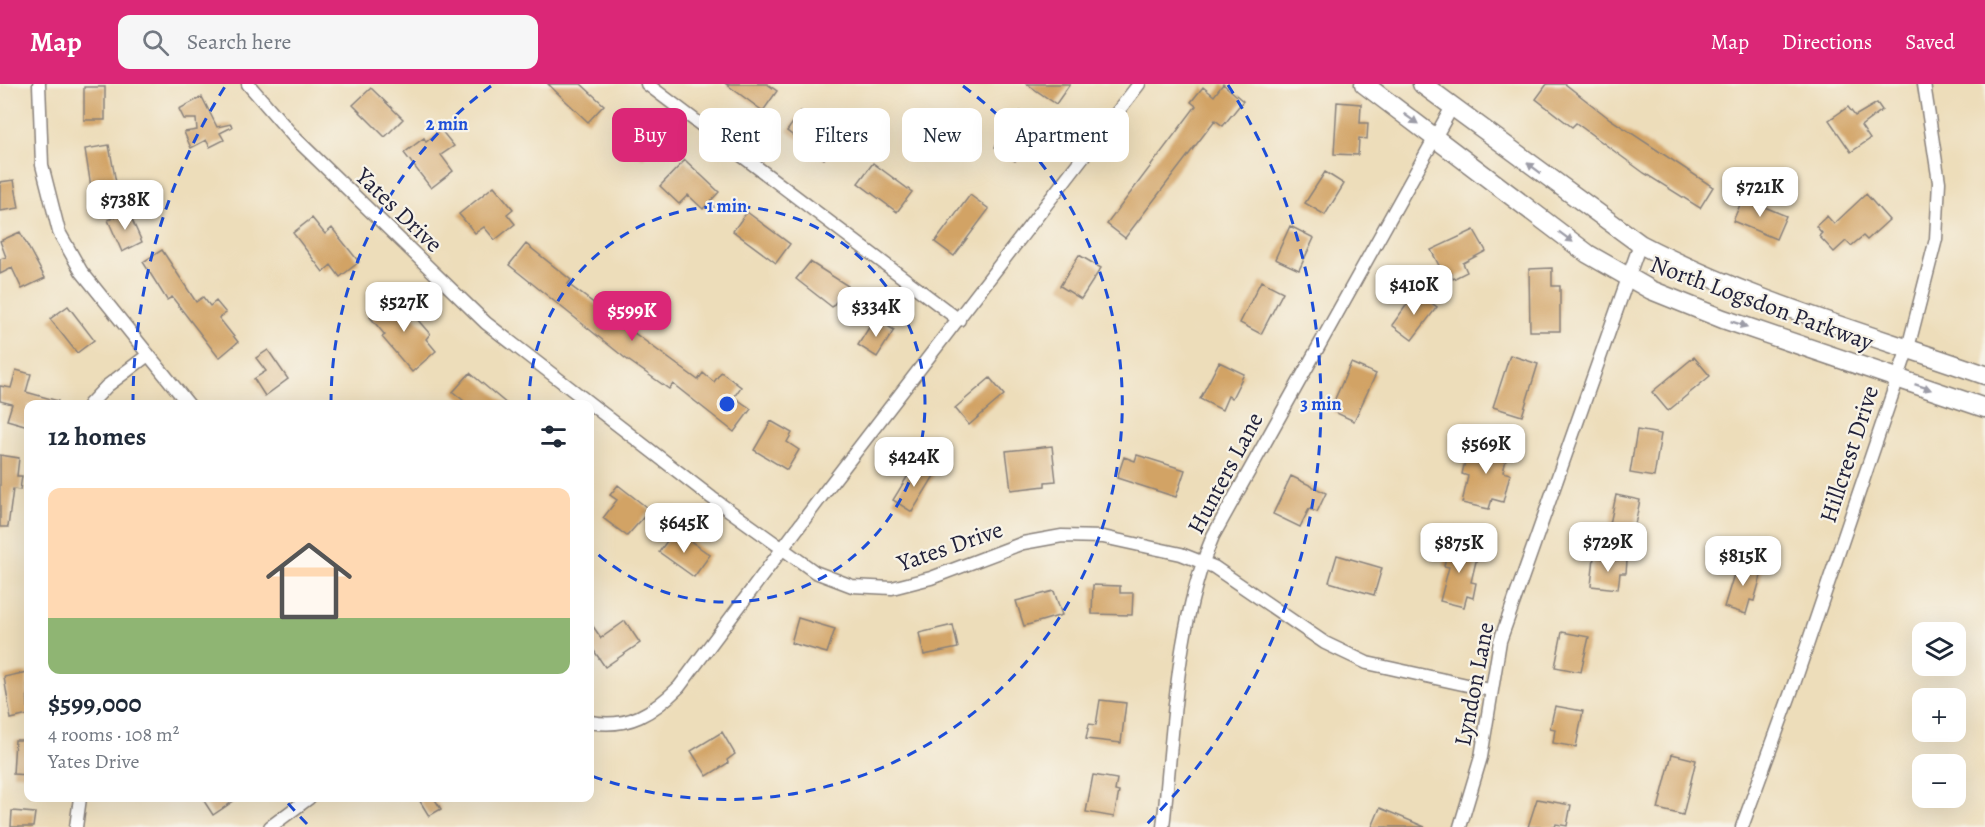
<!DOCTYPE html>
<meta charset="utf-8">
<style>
:root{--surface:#fff;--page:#f6f6f7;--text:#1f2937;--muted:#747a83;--line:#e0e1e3;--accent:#db2777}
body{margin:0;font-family:Alegreya,serif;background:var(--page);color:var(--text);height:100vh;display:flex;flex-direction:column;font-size:22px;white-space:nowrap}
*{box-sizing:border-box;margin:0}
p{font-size:20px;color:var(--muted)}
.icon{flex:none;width:33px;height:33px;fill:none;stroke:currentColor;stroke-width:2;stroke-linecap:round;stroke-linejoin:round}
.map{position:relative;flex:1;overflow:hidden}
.details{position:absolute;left:24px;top:316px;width:570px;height:402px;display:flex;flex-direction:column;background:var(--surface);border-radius:12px;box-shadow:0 6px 24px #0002}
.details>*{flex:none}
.banner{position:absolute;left:612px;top:24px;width:570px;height:54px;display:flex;gap:12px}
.buttons{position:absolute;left:1912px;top:538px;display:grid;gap:12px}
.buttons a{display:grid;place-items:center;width:54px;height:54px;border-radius:12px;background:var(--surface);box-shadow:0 6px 24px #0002;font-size:30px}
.price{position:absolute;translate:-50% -51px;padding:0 14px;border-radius:12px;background:#fff;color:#222;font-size:20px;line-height:39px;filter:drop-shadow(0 2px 3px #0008)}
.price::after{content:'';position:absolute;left:50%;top:36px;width:18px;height:14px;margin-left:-9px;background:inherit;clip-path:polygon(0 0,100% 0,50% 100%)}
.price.on{background:var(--accent);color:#fff}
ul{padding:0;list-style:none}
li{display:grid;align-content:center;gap:12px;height:318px;padding:0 24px}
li+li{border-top:2px solid var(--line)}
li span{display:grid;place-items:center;height:186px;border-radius:12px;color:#555}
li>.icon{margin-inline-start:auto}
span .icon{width:108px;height:108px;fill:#fffc;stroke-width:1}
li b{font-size:26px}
h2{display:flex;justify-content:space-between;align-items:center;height:72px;padding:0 24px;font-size:26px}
.pill{padding:0 21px;border-radius:12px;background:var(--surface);box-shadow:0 6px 24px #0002;font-size:21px;line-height:54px}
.pill.on{background:var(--accent);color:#fff}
header{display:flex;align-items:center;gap:36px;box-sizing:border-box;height:84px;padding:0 30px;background:var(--accent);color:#fff}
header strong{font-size:28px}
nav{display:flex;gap:33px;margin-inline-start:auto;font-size:21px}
.search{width:420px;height:54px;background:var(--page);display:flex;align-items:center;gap:15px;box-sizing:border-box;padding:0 21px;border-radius:12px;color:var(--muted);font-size:22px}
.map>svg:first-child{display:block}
.building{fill:#d2a365}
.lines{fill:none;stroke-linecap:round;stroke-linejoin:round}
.street-casing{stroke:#88807a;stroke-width:15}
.secondary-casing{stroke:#88807a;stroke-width:21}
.street{stroke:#fff;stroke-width:12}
.secondary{stroke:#fff;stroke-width:18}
.oneway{fill:#9c9ca7}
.ring{fill:none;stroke:#1d4ed8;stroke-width:3;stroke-dasharray:10 8}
.labels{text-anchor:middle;stroke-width:4.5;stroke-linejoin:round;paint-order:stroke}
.street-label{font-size:24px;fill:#22223b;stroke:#f7f3e8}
.centre{fill:#1d4ed8;stroke:#f7f3e8;stroke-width:3}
.ring-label{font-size:18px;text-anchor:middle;font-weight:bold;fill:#1d4ed8;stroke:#f7f3e8;stroke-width:4.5;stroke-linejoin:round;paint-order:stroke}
</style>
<header>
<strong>Map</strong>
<div class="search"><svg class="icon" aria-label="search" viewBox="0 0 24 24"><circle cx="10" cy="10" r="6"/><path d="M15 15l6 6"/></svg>Search here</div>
<nav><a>Map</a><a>Directions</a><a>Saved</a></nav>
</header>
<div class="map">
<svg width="1985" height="743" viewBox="0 0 1985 743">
<rect width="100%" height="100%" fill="#f7f3e8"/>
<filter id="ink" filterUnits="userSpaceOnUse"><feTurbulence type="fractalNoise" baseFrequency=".0167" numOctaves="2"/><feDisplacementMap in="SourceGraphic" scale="12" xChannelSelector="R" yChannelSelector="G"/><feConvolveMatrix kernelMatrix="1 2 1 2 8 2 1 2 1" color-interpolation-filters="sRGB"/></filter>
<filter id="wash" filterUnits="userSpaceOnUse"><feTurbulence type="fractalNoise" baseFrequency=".008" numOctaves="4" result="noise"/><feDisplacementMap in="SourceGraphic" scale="24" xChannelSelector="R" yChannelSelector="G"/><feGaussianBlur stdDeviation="1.35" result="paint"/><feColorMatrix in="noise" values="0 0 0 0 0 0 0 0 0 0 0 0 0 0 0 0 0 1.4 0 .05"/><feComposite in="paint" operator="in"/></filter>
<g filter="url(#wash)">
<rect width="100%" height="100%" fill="#edddba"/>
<g id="blocks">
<path class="building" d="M 548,0 L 581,0 L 604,21 L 588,38 Z
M 726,0 L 767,0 L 777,7 L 763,27 Z
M 1027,0 L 1070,0 L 1056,20 Z
M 1223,0 L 1243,17 L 1223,42 L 1215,36 L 1125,154 L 1107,140 L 1196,22 L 1191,18 L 1203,3 L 1214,12 Z
M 1547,0 L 1565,0 L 1610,35 L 1713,103 L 1700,124 L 1644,89 L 1576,39 L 1572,43 L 1536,15 Z
M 84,3 L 105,3 L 105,36 L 84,36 Z
M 371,4 L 403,35 L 385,53 L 353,21 Z
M 202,13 L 217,43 L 231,40 L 232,43 L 220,49 L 224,56 L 210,63 L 206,56 L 191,64 L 184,48 L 197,46 L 196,35 L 184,35 L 179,25 Z
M 1337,18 L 1361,20 L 1360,39 L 1368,39 L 1367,55 L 1359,54 L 1358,71 L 1334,70 Z
M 1877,19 L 1882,26 L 1861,42 L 1870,55 L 1851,68 L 1829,36 L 1848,23 L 1855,32 Z
M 801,27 L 839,55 L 824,75 L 787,47 Z
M 1020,27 L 1040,41 L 1015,77 L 995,63 Z
M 629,35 L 657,58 L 643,74 L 616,51 Z
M 441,46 L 454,62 L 441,71 L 453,87 L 431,104 L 404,69 L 424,54 L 426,58 Z
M 109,61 L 117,104 L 92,109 L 85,65 Z
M 685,76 L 719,108 L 703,125 L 688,111 L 679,120 L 660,102 Z
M 873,79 L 912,108 L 897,128 L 858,99 Z
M 1325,88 L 1344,100 L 1325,131 L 1305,119 Z
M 14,96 L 19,124 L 0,127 L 0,98 Z
M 494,102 L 513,125 L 507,130 L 515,140 L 495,156 L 484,143 L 475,149 L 459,130 Z
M 1866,110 L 1889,136 L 1867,156 L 1863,152 L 1851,162 L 1846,157 L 1834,168 L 1819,152 L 1822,149 L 1816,142 L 1827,132 L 1834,140 Z
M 970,111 L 989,125 L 954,172 L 935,158 Z
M 1743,114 L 1786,132 L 1776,155 L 1733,137 Z
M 128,127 L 142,158 L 122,168 L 108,136 Z
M 747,128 L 790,160 L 776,179 L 733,147 Z
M 312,134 L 325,150 L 332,144 L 359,178 L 340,193 L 331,181 L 323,188 L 293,149 Z
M 1290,142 L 1314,154 L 1299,186 L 1275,175 Z
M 1474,146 L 1486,167 L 1463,179 L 1467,188 L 1453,195 L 1450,188 L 1444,191 L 1431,166 Z
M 20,148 L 45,194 L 22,205 L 12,184 L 0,190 L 0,175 L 6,173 L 0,157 Z
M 526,160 L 571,196 L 568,200 L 698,296 L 703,289 L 714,298 L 721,288 L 741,303 L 734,313 L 751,325 L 734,348 L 673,300 L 669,305 L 625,274 L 509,181 Z
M 162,166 L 196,218 L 203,213 L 210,222 L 216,217 L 226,229 L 219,234 L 238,258 L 219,274 L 172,213 L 167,216 L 143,178 Z
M 1079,171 L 1101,184 L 1081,215 L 1060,202 Z
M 810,178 L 848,202 L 832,223 L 796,195 Z
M 1552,184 L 1552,202 L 1560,202 L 1560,247 L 1530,247 L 1529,185 Z
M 1261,197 L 1283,208 L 1261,250 L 1240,239 Z
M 1416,208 L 1437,223 L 1412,256 L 1392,241 Z
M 396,211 L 430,250 L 426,255 L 436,267 L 412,288 L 382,253 L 385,251 L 370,233 Z
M 68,222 L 94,256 L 77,269 L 50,235 Z
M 875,234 L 894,246 L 877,273 L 858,261 Z
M 268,266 L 288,295 L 265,312 L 254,295 L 266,287 L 256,274 Z
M 1510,271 L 1538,280 L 1522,332 L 1493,323 Z
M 1694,273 L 1710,292 L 1668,327 L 1652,308 Z
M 1219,278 L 1244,290 L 1232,314 L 1228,312 L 1222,326 L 1200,315 Z
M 1351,279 L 1376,290 L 1354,337 L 1330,326 Z
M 16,286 L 31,290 L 26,308 L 58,317 L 57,321 L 28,321 L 28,342 L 7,336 L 12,320 L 0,317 L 0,302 L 11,304 Z
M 470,289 L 508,321 L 469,321 L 453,308 Z
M 990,294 L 1004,311 L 969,341 L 955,324 Z
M 771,337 L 792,349 L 787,358 L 799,366 L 787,386 L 754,366 Z
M 1637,346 L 1661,350 L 1654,393 L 1630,389 Z
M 1482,357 L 1509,363 L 1503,388 L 1510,390 L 1503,418 L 1492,415 L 1489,425 L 1462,419 L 1468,392 L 1462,390 L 1468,365 L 1479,368 Z
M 1052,362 L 1056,397 L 1045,398 L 1045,402 L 1011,406 L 1006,367 Z
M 0,371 L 19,374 L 17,392 L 22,392 L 20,406 L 13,405 L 8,443 L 0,443 Z
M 1137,371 L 1185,386 L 1176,413 L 1117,394 L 1124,373 L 1135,377 Z
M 915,380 L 934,392 L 912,428 L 893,416 Z
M 1291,392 L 1326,409 L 1317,428 L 1309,425 L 1300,443 L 1273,430 Z
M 618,401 L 650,426 L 627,452 L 603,434 L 617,416 L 610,411 Z
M 1616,411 L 1640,416 L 1633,450 L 1609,445 Z
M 675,446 L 710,471 L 694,493 L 659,468 Z
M 1449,458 L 1479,465 L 1471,498 L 1476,499 L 1473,514 L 1467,512 L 1464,523 L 1440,517 L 1449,483 L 1444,482 Z
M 1337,471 L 1382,484 L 1374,511 L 1329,498 Z
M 1594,473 L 1627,477 L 1626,489 L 1620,489 L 1618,505 L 1591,502 Z
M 1738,477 L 1763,485 L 1754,517 L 1750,516 L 1746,530 L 1724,523 Z
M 1093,501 L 1120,502 L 1120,509 L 1133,509 L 1132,531 L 1092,530 Z
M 1054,507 L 1062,531 L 1024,542 L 1016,517 Z
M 798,534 L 835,545 L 827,569 L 791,559 Z
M 625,537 L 640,559 L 605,583 L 590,561 L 590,538 L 601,554 Z
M 953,541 L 958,564 L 924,571 L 919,549 Z
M 1562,548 L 1589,553 L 1581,588 L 1555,583 Z
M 27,588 L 28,631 L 11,635 L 4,593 Z
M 1100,616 L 1126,619 L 1121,659 L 1086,655 L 1089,640 L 1096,641 Z
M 1555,622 L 1583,627 L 1576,663 L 1553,659 L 1555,645 L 1550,644 Z
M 722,648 L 735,670 L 727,676 L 728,679 L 707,692 L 691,667 Z
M 15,656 L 28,656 L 28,691 L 13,690 Z
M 1672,670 L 1696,676 L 1683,731 L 1658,725 Z
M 1093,691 L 1117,695 L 1115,707 L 1119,708 L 1114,733 L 1086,728 Z
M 202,714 L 238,714 L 213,731 Z
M 418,714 L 434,714 L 441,725 L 429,732 Z
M 1537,715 L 1571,721 L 1567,742 L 1556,740 L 1555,743 L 1528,743 Z
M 1380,724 L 1425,743 L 1372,743 Z
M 12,727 L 35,729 L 33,743 L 11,743 Z"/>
</g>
</g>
<g filter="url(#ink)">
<use href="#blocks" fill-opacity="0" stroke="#88807a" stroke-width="1.5"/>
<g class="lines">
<defs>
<path id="street" d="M 39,0 L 42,81 L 59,148 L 81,187 L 189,321
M 248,0 L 294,53 L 486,239 L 712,414 L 815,488 L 852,502 L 892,504 L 931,494 L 1023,459 L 1062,452 L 1103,453 L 1181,470 L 1214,483 L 1325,559 L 1367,579 L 1490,606
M 647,0 L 959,236
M 89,321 L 107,302 L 148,271
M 590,638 C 628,645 653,629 679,603 L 824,409 L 1139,0
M 76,743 L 80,714
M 270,743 L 309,714
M 1163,743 C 1174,646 1175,542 1213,452 L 1452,23
M 1460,743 L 1481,673 L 1500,557 L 1640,160
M 1742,743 L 1794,600 L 1908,264 L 1936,155 L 1939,98 L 1924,0"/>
<path id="secondary" d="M 1364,0 L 1588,170 L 1651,206 L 1723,235 L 1985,324
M 1422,0 L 1640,160 C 1749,217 1869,250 1985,291"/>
</defs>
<use href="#street" class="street-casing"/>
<use href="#secondary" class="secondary-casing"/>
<use href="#street" class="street"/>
<use href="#secondary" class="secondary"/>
</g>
<defs><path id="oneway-solid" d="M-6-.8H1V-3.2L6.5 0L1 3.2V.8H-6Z" transform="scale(1.5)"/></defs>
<g class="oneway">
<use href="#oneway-solid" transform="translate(1411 35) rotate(35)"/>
<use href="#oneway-solid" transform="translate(1534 84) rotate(-143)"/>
<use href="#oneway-solid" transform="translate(1566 153) rotate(37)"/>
<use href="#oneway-solid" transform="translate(1739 240) rotate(19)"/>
<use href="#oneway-solid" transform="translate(1923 303) rotate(19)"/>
</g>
</g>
<g class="ring">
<path d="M529 320A198 198 0 1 1 591 464"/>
<path d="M331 320A396 396 0 0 1 491 2M963 2A396 396 0 0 1 592 692"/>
<path d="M307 740A594 594 0 0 1 286 717M133 320A594 594 0 0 1 226 1M1228 1A594 594 0 0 1 1147 740"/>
</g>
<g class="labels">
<g class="street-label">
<text transform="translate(399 126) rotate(44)" y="8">Yates Drive</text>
<text transform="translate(1762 219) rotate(20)" y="8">North Logsdon Parkway</text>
<text transform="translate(1849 370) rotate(-72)" y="8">Hillcrest Drive</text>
<text transform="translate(1225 389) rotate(-62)" y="8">Hunters Lane</text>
<text transform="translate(950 462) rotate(-19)" y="8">Yates Drive</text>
<text transform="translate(1474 600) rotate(-79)" y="8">Lyndon Lane</text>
</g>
</g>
<circle cx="727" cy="320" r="9" class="centre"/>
<g class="ring-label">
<text x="447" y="46">2 min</text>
<text x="727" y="128">1 min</text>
<text x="1321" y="326">3 min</text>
</g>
</svg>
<div class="buttons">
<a><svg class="icon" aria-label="layers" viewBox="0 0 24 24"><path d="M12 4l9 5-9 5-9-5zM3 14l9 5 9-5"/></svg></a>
<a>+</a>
<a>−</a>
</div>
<b class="price" style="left:1760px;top:134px">$721K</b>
<b class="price" style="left:125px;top:147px">$738K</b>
<b class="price" style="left:1414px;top:232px">$410K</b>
<b class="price" style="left:404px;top:249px">$527K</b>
<b class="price" style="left:876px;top:254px">$334K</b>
<b class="price on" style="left:632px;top:258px">$599K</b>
<b class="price" style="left:1486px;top:391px">$569K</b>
<b class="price" style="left:914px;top:404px">$424K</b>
<b class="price" style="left:684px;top:470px">$645K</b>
<b class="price" style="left:1608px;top:489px">$729K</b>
<b class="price" style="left:1459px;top:490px">$875K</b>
<b class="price" style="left:1743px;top:503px">$815K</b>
<div class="banner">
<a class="pill on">Buy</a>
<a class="pill">Rent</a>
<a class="pill">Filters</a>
<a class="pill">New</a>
<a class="pill">Apartment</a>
</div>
<section class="details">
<h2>12 homes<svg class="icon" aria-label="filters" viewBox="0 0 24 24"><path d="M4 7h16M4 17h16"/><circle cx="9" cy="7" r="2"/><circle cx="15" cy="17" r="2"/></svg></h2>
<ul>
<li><span style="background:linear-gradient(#ffd9b3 70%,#8fb573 0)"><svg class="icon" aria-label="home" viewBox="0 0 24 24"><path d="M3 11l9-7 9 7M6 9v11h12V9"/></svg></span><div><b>$599,000</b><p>4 rooms · 108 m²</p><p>Yates Drive</p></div></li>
</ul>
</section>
</div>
